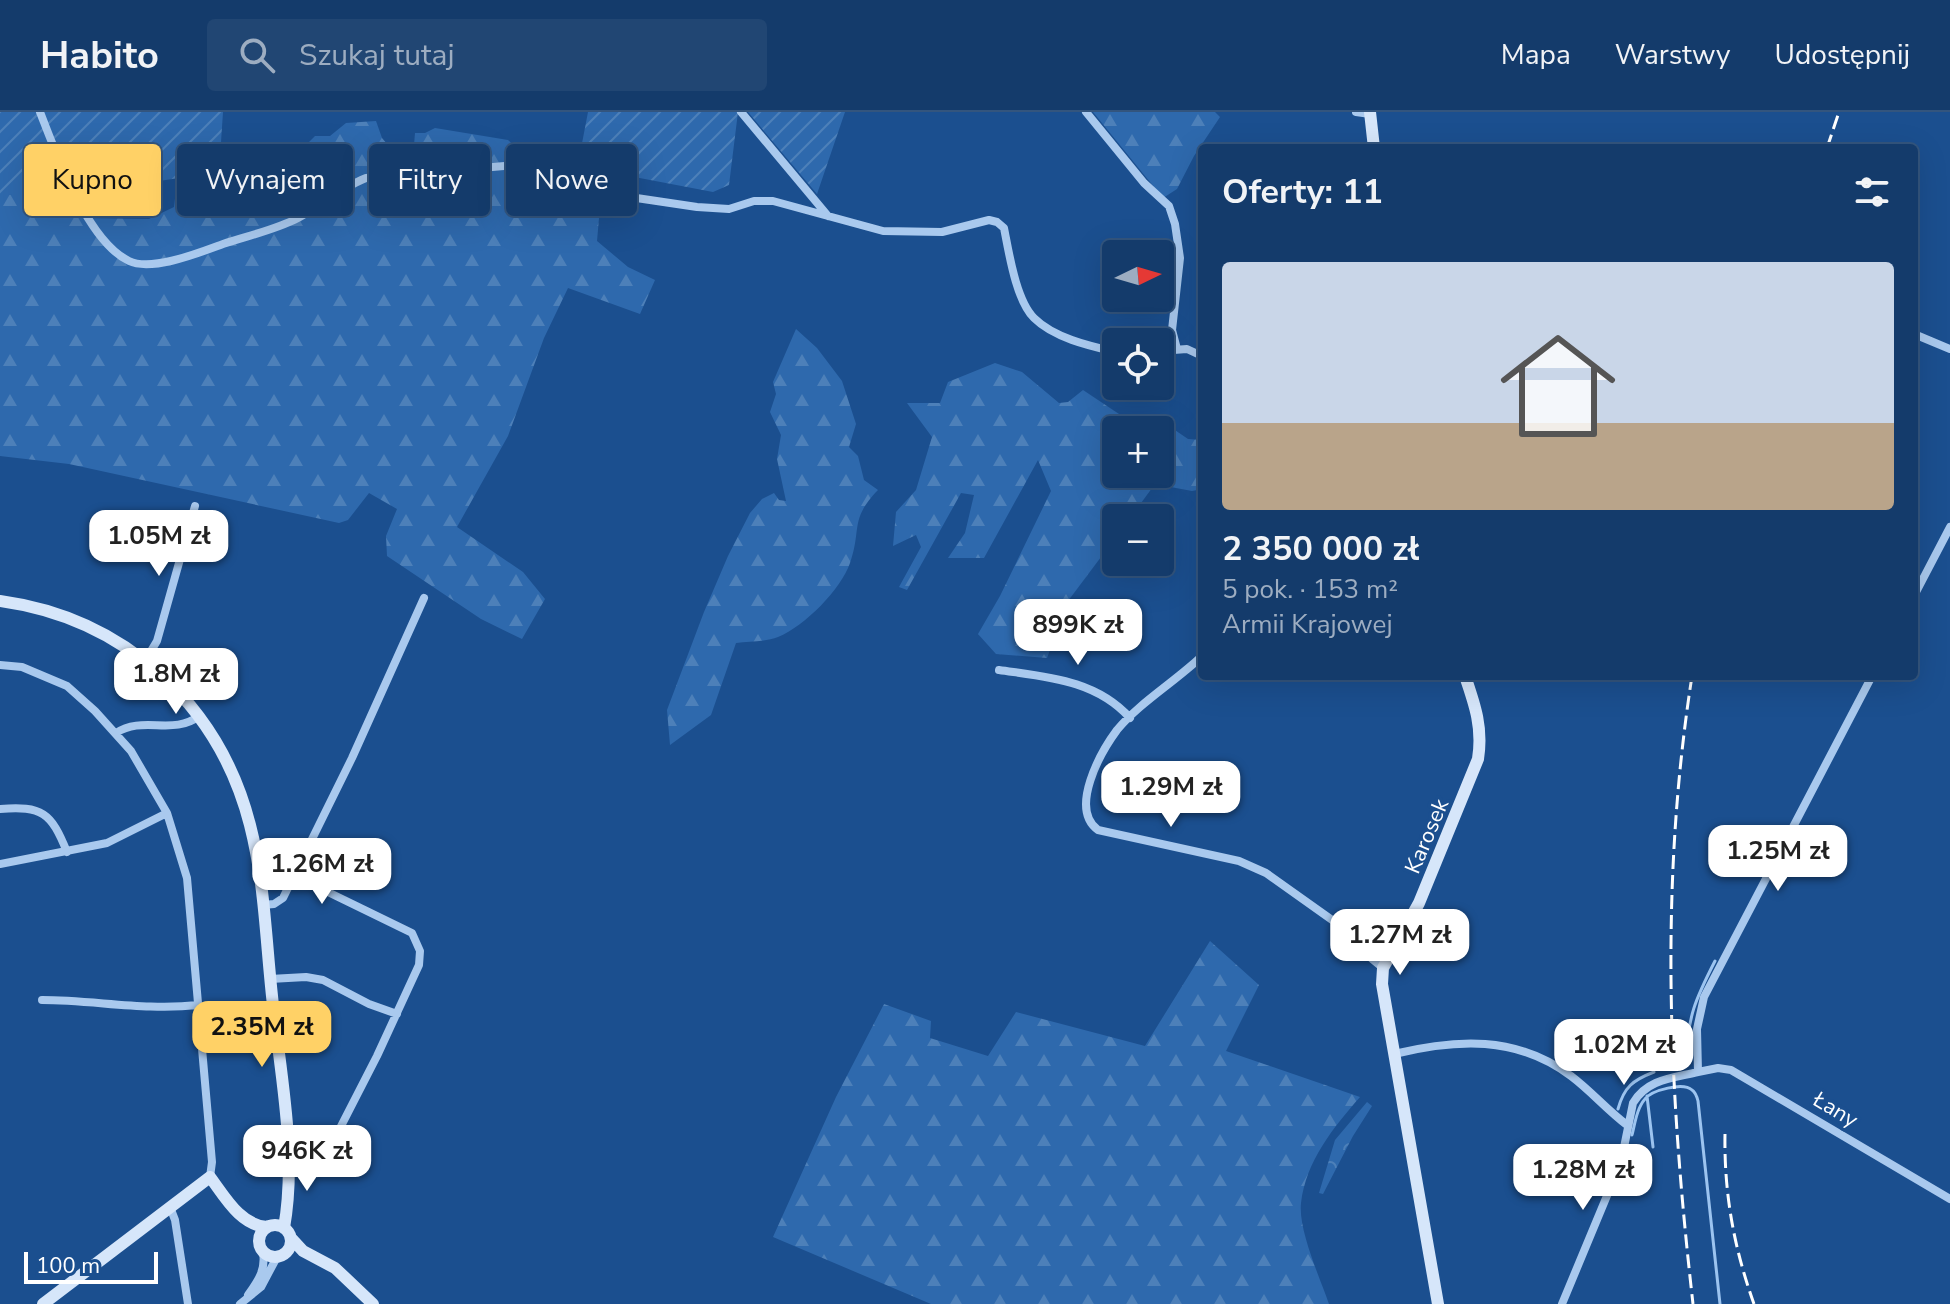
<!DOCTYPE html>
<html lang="pl">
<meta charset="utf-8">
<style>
:root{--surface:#143b6b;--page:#214673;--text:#f1f3f6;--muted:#9dadc1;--line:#33557e;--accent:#ffd166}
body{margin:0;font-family:"Nunito Sans",sans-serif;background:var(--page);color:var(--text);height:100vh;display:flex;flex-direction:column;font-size:30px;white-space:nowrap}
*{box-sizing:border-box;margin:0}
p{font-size:26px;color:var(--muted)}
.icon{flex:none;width:44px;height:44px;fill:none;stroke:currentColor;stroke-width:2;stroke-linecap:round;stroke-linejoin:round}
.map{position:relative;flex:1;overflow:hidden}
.panel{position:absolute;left:1198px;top:32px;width:720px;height:536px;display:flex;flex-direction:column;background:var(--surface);border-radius:8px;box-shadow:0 8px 32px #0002,0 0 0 2px var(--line)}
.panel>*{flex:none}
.guide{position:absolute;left:24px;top:32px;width:760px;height:72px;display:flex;gap:16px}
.needle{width:52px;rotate:85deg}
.buttons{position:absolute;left:1102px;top:128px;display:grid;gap:16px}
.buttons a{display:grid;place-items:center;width:72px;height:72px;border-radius:8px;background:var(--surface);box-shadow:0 8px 32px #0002,0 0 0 2px var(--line);font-size:40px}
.scale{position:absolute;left:24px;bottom:20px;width:134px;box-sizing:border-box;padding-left:8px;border:4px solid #fff;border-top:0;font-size:22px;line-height:28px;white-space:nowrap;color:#fff;-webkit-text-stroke:6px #1b4f8f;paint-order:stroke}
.price{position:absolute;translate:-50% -68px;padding:0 18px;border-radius:16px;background:#fff;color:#222;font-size:26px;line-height:52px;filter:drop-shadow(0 2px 4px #0008)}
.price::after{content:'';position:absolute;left:50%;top:48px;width:24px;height:18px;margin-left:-12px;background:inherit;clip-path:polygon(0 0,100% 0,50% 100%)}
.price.on{background:var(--accent);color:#111}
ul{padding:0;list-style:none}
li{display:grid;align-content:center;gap:16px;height:424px;padding:0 24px}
li span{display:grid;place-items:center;height:248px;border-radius:8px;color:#555}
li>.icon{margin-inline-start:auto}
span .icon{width:144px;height:144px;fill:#fffc;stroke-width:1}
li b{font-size:34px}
h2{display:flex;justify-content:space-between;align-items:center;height:96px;padding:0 24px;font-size:34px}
.chip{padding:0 28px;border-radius:8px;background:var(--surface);box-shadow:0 8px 32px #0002,0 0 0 2px var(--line);font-size:28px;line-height:72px}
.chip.on{background:var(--accent);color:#111}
header{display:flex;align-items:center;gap:48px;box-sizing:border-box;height:112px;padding:0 40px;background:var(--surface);border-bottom:2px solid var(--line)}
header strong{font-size:38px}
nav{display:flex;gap:44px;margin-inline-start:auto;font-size:28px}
.search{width:560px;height:72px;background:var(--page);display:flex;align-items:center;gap:20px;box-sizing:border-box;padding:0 28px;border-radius:8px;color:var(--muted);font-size:30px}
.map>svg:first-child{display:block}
.forest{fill:url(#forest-firs);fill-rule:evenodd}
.park{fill:url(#park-crowns)}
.garden{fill:url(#garden-furrows)}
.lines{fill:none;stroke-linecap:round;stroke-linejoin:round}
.stream{stroke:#9cc4f0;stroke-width:3}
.street{stroke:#a9c9ee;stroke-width:8}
.secondary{stroke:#d6e6fa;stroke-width:12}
.rail{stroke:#fff;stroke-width:3;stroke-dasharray:14 6;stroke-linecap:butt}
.labels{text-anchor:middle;stroke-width:7;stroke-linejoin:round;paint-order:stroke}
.street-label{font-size:22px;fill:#fff;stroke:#1b4f8f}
</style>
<header>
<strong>Habito</strong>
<div class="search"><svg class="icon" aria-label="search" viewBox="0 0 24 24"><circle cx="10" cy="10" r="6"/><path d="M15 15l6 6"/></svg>Szukaj tutaj</div>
<nav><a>Mapa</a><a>Warstwy</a><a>Udostępnij</a></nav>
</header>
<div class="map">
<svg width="1950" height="1192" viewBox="0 0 1950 1192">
<defs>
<pattern id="forest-firs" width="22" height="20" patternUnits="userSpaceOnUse" patternTransform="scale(2)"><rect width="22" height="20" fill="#2e69ad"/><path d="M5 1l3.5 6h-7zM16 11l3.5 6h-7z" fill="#4d80b9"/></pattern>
<pattern id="park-crowns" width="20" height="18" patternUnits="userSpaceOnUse" patternTransform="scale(2)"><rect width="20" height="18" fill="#2e69ad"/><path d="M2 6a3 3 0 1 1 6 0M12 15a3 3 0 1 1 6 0" fill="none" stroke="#4d80b9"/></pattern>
<pattern id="garden-furrows" width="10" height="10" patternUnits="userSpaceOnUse" patternTransform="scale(2)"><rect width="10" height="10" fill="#2e69ad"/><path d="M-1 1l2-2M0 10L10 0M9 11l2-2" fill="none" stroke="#4d80b9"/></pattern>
</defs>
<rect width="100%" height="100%" fill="#1b4f8f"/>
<path class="forest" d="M 1093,0 L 1215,0 L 1220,5 L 1194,44 L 1177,77 L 1163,86 Z
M 376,9 L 382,26 L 393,39 L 414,33 L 415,21 L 425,21 L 435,16 L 508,28 L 556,73 L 599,106 L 597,129 L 628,155 L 655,168 L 640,202 L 568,176 L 544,226 L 508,324 L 457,415 L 523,460 L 545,487 L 522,527 L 481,507 L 387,444 L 386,424 L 397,397 L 369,381 L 348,408 L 339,411 L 69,352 L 0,344 L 0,83 L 11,83 L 25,51 L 47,37 L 82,106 L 149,107 L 174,95 L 176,78 C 217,70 250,62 282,33 L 306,33 L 315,24 L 330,24 L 346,11 Z
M 796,217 L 817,236 L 842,269 L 856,312 L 849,335 L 858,344 L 864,368 L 878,378 C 849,408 862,417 850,451 C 841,477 805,514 778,525 C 766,530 749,529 736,531 L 711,603 L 670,633 L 667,598 L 704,500 L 728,444 L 750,401 L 762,387 L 774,381 L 779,388 L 786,389 L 777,347 L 781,323 L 770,300 L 776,282 L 773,270 Z
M 995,251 L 1022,260 L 1059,291 L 1068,290 L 1083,278 L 1128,308 L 1166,312 L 1188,327 L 1202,328 L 1202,377 L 1192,379 L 1155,372 L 1130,406 L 1116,406 L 1116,425 L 1068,489 L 1047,546 L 996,542 L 978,522 L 1000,484 L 1051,379 L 1038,348 L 984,446 L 948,446 L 965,421 L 974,383 L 961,381 L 907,478 L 899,475 L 921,435 L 916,423 L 893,434 L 896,400 L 916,378 L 932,325 L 907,291 L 940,291 L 948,270 ZM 1116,318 L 1160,318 L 1160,362 L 1116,362 Z
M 1210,829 L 1259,873 L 1226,939 L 1360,985 C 1333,1016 1306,1049 1301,1091 C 1298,1118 1320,1166 1329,1192 L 931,1192 L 773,1125 L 836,985 L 884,892 L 931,909 L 930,926 L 988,944 L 1016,900 L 1145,934 Z"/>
<path class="park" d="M 1367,990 L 1372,994 L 1353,1024 L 1323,1082 L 1319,1081 L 1335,1028 Z"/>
<path class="garden" d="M 0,0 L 223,0 L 219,60 L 86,80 L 62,38 L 47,37 L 25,51 L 26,71 L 11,83 L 0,83 Z
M 588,0 L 738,0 L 729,73 L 713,80 L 603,59 L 579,47 Z
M 748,0 L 845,0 L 817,82 Z"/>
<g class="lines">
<path class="stream" d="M 1686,948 C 1688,904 1695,888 1715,849
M 1647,984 L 1653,1035
M 1618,997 C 1624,975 1633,968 1654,960
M 1632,1023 C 1635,1011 1637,996 1645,987 C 1652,978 1683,970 1692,978 C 1695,980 1697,985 1698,989 L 1720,1192"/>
<path class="street" d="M 40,0 C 56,41 87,129 129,149 C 152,160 201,140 223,132 C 247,124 275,118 298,106 C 321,93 341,76 366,66 L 551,50 L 605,79 L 623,84 L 697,95 L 729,97 L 754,89 L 773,89 L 883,119 L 942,120 L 989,108 L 997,110 L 1004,116 C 1009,141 1016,188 1034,206 C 1054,226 1090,234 1116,240
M 741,0 L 828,104
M 1086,0 L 1144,71 L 1169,94 L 1175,112 L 1180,146 L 1172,218 L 1177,237
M 1356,0 L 1370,2
M 1914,222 L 1950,237
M 1160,239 L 1187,237 L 1202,244
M 1914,484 L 1950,415
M 1202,544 C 1176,569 1139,591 1117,618 C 1100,641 1069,697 1098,718 L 1239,749 L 1266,761 L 1349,820 L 1372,847 L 1383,856
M 145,549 L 157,529 L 195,394
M 0,553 L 22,555 L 67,574 L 95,599 L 131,639 L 167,701 L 187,766 L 212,1050 L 210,1065
M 999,558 C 1047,565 1096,568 1130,606
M 116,621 C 143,603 173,624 199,604
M 0,697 C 42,694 51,700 67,740
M 0,752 L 107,731 L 167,701
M 295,764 L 412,821 L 420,839 L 419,853 L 377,944 L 317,1061
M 263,793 L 274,792 L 283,786 L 352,646 L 424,486
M 270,867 L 306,865 L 323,868 L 369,892 L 397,902
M 42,888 C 94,888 146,899 198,893
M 1394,942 C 1456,927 1516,923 1571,964 C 1591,979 1607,998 1627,1013
M 1698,960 L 1718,956 L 1731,958 L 1950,1087
M 288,1036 L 300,1036 L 317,1061
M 170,1095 L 175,1108 L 188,1192
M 248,1183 C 258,1169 266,1158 263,1140
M 240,1192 L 261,1175 L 277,1145
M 1562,1192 L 1621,1050 L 1633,991 C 1647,967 1673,966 1698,960 L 1697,917 L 1704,885 L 1872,564"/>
<path class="secondary" d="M 1370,0 L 1374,36
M 0,489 C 124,506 219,592 250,713 C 265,771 266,833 273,893 C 281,966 297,1043 284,1116
M259 1129a16 16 0 1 1 32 0a16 16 0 1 1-32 0Z
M 291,1126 L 303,1139 L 335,1156 L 373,1192
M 43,1192 L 210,1065 C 225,1085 240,1113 267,1115
M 1438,1192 L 1382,872 L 1383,856 L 1419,791 L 1478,647 C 1483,616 1475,593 1465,564"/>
<path class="rail" d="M 1827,36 L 1839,0
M 1692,564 C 1659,775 1669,981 1693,1192
M 1725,1022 C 1724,1082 1734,1136 1754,1192"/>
</g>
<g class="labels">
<g class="street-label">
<text transform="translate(1426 724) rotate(-67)" y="8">Karosek</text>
<text transform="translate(1836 997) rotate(31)" y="8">Łany</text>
</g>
</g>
</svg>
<div class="buttons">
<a><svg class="needle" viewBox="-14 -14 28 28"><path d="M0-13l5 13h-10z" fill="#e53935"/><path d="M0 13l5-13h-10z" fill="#9dadc1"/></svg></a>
<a><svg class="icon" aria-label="locate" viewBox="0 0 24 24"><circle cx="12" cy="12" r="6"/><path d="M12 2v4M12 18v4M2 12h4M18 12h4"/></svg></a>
<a>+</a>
<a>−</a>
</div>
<div class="scale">100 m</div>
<b class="price" style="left:159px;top:466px">1.05M zł</b>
<b class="price" style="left:1078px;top:555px">899K zł</b>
<b class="price" style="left:176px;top:604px">1.8M zł</b>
<b class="price" style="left:1171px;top:717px">1.29M zł</b>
<b class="price" style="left:1778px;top:781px">1.25M zł</b>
<b class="price" style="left:322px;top:794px">1.26M zł</b>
<b class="price" style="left:1400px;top:865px">1.27M zł</b>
<b class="price on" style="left:262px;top:957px">2.35M zł</b>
<b class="price" style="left:1624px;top:975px">1.02M zł</b>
<b class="price" style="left:307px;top:1081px">946K zł</b>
<b class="price" style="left:1583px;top:1100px">1.28M zł</b>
<div class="guide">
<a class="chip on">Kupno</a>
<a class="chip">Wynajem</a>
<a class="chip">Filtry</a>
<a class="chip">Nowe</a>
</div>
<section class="panel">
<h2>Oferty: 11<svg class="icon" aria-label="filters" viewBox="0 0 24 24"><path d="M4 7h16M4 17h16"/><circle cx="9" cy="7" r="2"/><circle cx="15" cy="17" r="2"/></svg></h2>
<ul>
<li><span style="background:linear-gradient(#c9d6e8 65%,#b9a48a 0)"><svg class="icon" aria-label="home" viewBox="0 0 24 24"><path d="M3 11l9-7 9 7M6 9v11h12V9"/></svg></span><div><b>2 350 000 zł</b><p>5 pok. · 153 m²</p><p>Armii Krajowej</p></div></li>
</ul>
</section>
</div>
